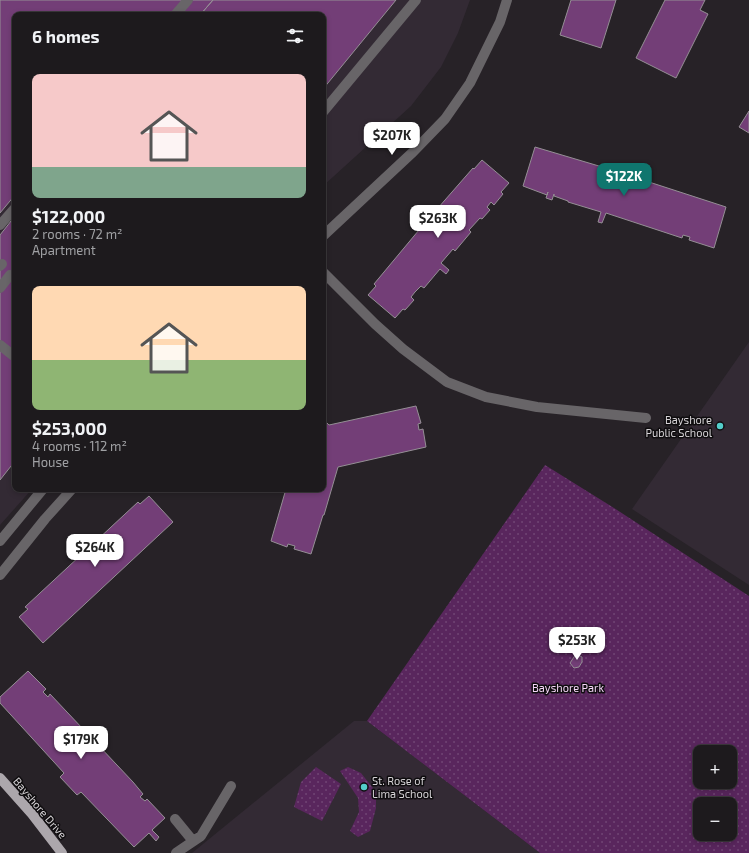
<!DOCTYPE html>
<meta charset="utf-8">
<style>
:root{--surface:#1d1a1d;--page:#2a272a;--text:#f1f3f6;--muted:#a0a1a4;--line:#3b383b;--accent:#0f766e}
body{margin:0;font-family:"Exo 2",sans-serif;background:var(--page);color:var(--text);height:100vh;display:flex;flex-direction:column;font-size:15px;white-space:nowrap}
*{box-sizing:border-box;margin:0}
p{font-size:13px;color:var(--muted)}
.icon{flex:none;width:22px;height:22px;fill:none;stroke:currentColor;stroke-width:2;stroke-linecap:round;stroke-linejoin:round}
.map{position:relative;flex:1;overflow:hidden}
.side{position:absolute;left:12px;top:12px;width:314px;height:480px;display:flex;flex-direction:column;background:var(--surface);border-radius:8px;box-shadow:0 2px 6px #0003,0 0 0 1px var(--line)}
.side>*{flex:none}
.fabs{position:absolute;left:693px;top:745px;display:grid;gap:8px}
.fabs a{display:grid;place-items:center;width:44px;height:44px;border-radius:8px;background:var(--surface);box-shadow:0 2px 6px #0003,0 0 0 1px var(--line);font-size:20px}
.price{position:absolute;translate:-50% -34px;padding:0 9px;border-radius:8px;background:#fff;color:#222;font-size:13px;line-height:26px;filter:drop-shadow(0 1px 2px #0008)}
.price::after{content:'';position:absolute;left:50%;top:24px;width:12px;height:9px;margin-left:-6px;background:inherit;clip-path:polygon(0 0,100% 0,50% 100%)}
.price.selected{background:var(--accent);color:#fff}
ul{padding:0;list-style:none}
li{display:grid;align-content:center;gap:8px;height:212px;padding:0 20px}
li span{display:grid;place-items:center;height:124px;border-radius:8px;color:#555}
li>.icon{margin-inline-start:auto}
span .icon{width:72px;height:72px;fill:#fffc;stroke-width:1}
li b{font-size:17px}
h2{display:flex;justify-content:space-between;align-items:center;height:48px;padding:0 20px;font-size:17px}
.map>svg:first-child{display:block}
.built{fill:#332a34}
.park{fill:url(#park-dots);fill-rule:evenodd}
.building{fill:#733e77;stroke:#958f95}
.lines{fill:none;stroke-linecap:round;stroke-linejoin:round}
.minor{stroke:#686568;stroke-width:10}
.major{stroke:#aca7ac;stroke-width:10}
.poi-dot{fill:#53cdca;stroke:#0f0d0f;stroke-width:1.5}
.labels{text-anchor:middle;stroke-width:3;stroke-linejoin:round;paint-order:stroke}
.poi-label{font-size:11px;fill:#d7d4d7;stroke:#0f0d0f;text-anchor:end}
.park-label{font-size:11px;fill:#f6d7f8;stroke:#0f0d0f}
.street-label{font-size:11px;fill:#d7d4d7;stroke:#0f0d0f}
</style>
<div class="map">
<svg width="749" height="853" viewBox="0 0 749 853">
<defs>
<pattern id="park-dots" width="8" height="8" patternUnits="userSpaceOnUse"><rect width="8" height="8" fill="#59265d"/><path d="M2 2h.1M6 6h.1" fill="none" stroke="#704574" stroke-width="1.8" stroke-linecap="round"/></pattern>
</defs>
<rect width="100%" height="100%" fill="#272227"/>
<path class="built" d="M 0,0 L 470,0 L 458,33 L 441,67 L 411,106 L 323,186 L 323,15 L 15,15 L 15,489 L 32,489 L 0,525 Z
M 749,342 L 749,585 L 632,509 Z
M 354,721 L 367,721 L 540,853 L 192,853 Z"/>
<path class="park" d="M 545,465 L 614,508 L 749,596 L 749,853 L 540,853 L 367,721 ZM 700,752 L 730,752 L 730,782 L 700,782 ZM 700,804 L 730,804 L 730,834 L 700,834 Z
M 316,767 L 341,784 L 322,821 L 294,807 L 301,782 Z
M 348,767 L 361,773 L 376,792 L 376,808 L 370,831 L 358,837 L 350,831 L 359,812 L 358,798 L 340,771 Z"/>
<path class="building" d="M 0,0 L 213,0 L 200,15 L 15,15 L 15,195 L 0,213 Z
M 213,0 L 396,0 L 323,89 L 323,15 L 200,15 Z
M 571,0 L 616,0 L 601,48 L 560,35 Z
M 665,0 L 705,0 L 700,10 L 708,14 L 676,78 L 636,58 Z
M 749,111 L 749,133 L 739,127 Z
M 535,147 L 609,169 L 726,207 L 714,248 L 689,240 L 690,237 L 683,235 L 682,238 L 606,213 L 602,223 L 598,222 L 601,212 L 568,202 L 568,201 L 554,196 L 554,194 L 552,200 L 546,198 L 548,192 L 547,195 L 523,186 Z
M 482,160 L 509,183 L 501,192 L 503,194 L 494,205 L 491,202 L 487,207 L 490,210 L 482,219 L 480,218 L 469,230 L 471,232 L 455,251 L 453,249 L 441,263 L 449,270 L 446,274 L 440,269 L 424,288 L 421,286 L 415,292 L 411,297 L 414,300 L 405,310 L 403,309 L 395,318 L 368,295 L 376,286 L 374,284 L 419,230 L 411,223 L 416,217 L 424,224 L 473,168 L 474,169 Z
M 15,216 L 15,461 L 0,480 L 0,235 Z
M 416,406 L 421,423 L 418,424 L 419,430 L 423,429 L 426,447 L 338,467 L 324,515 L 323,515 L 311,554 L 294,549 L 295,546 L 288,544 L 287,547 L 271,541 L 286,489 L 323,489 L 323,419 L 329,425 Z
M 149,496 L 173,522 L 43,643 L 19,617 L 28,609 L 25,607 L 138,502 L 140,504 Z
M 576,654 L 582,657 L 582,662 L 579,667 L 574,668 L 570,663 Z
M 28,671 L 46,689 L 43,692 L 48,697 L 50,694 L 133,782 L 143,794 L 140,797 L 145,801 L 147,799 L 165,818 L 152,830 L 159,837 L 156,841 L 149,833 L 134,847 L 81,792 L 77,795 L 60,777 L 64,773 L 0,703 L 0,697 Z"/>
<g class="lines">
<path class="minor" d="M 175,15 L 188,0
M 323,112 L 416,0
M 0,225 L 15,208
M 323,236 L 413,152 L 445,119 L 470,83 L 500,22 L 507,0
M 0,266 L 2,264
M 323,272 L 375,324 L 403,349 L 447,382 L 486,397 L 537,407 L 646,418
M 0,288 L 10,275
M 0,345 L 15,357
M 0,541 L 43,489
M 0,575 L 45,519 L 72,489
M 175,819 L 193,841
M 176,853 L 201,836 L 231,786"/>
<path class="major" d="M 0,778 L 32,814 L 62,853"/>
</g>
<g class="poi-dot">
<circle cx="720" cy="426" r="4"/>
<circle cx="364" cy="787" r="4"/>
</g>
<g class="labels">
<g class="poi-label">
<text x="712" y="424">Bayshore<tspan x="712" dy="13">Public School</tspan></text>
<text x="372" y="785" text-anchor="start">St. Rose of<tspan x="372" dy="13">Lima School</tspan></text>
</g>
<g class="park-label">
<text x="568" y="692">Bayshore Park</text>
</g>
<g class="street-label">
<text transform="translate(40 808) rotate(50)" y="4">Bayshore Drive</text>
</g>
</g>
</svg>
<div class="fabs">
<a>+</a>
<a>−</a>
</div>
<b class="price" style="left:392px;top:156px">$207K</b>
<b class="price selected" style="left:624px;top:197px">$122K</b>
<b class="price" style="left:438px;top:239px">$263K</b>
<b class="price" style="left:95px;top:568px">$264K</b>
<b class="price" style="left:577px;top:661px">$253K</b>
<b class="price" style="left:81px;top:760px">$179K</b>
<section class="side">
<h2>6 homes<svg class="icon" aria-label="filters" viewBox="0 0 24 24"><path d="M4 7h16M4 17h16"/><circle cx="9" cy="7" r="2"/><circle cx="15" cy="17" r="2"/></svg></h2>
<ul>
<li><span style="background:linear-gradient(#f6c9c9 75%,#7fa58c 0)"><svg class="icon" aria-label="home" viewBox="0 0 24 24"><path d="M3 11l9-7 9 7M6 9v11h12V9"/></svg></span><div><b>$122,000</b><p>2 rooms · 72 m²</p><p>Apartment</p></div></li>
<li><span style="background:linear-gradient(#ffd9b3 60%,#8fb573 0)"><svg class="icon" aria-label="home" viewBox="0 0 24 24"><path d="M3 11l9-7 9 7M6 9v11h12V9"/></svg></span><div><b>$253,000</b><p>4 rooms · 112 m²</p><p>House</p></div></li>
</ul>
</section>
</div>
